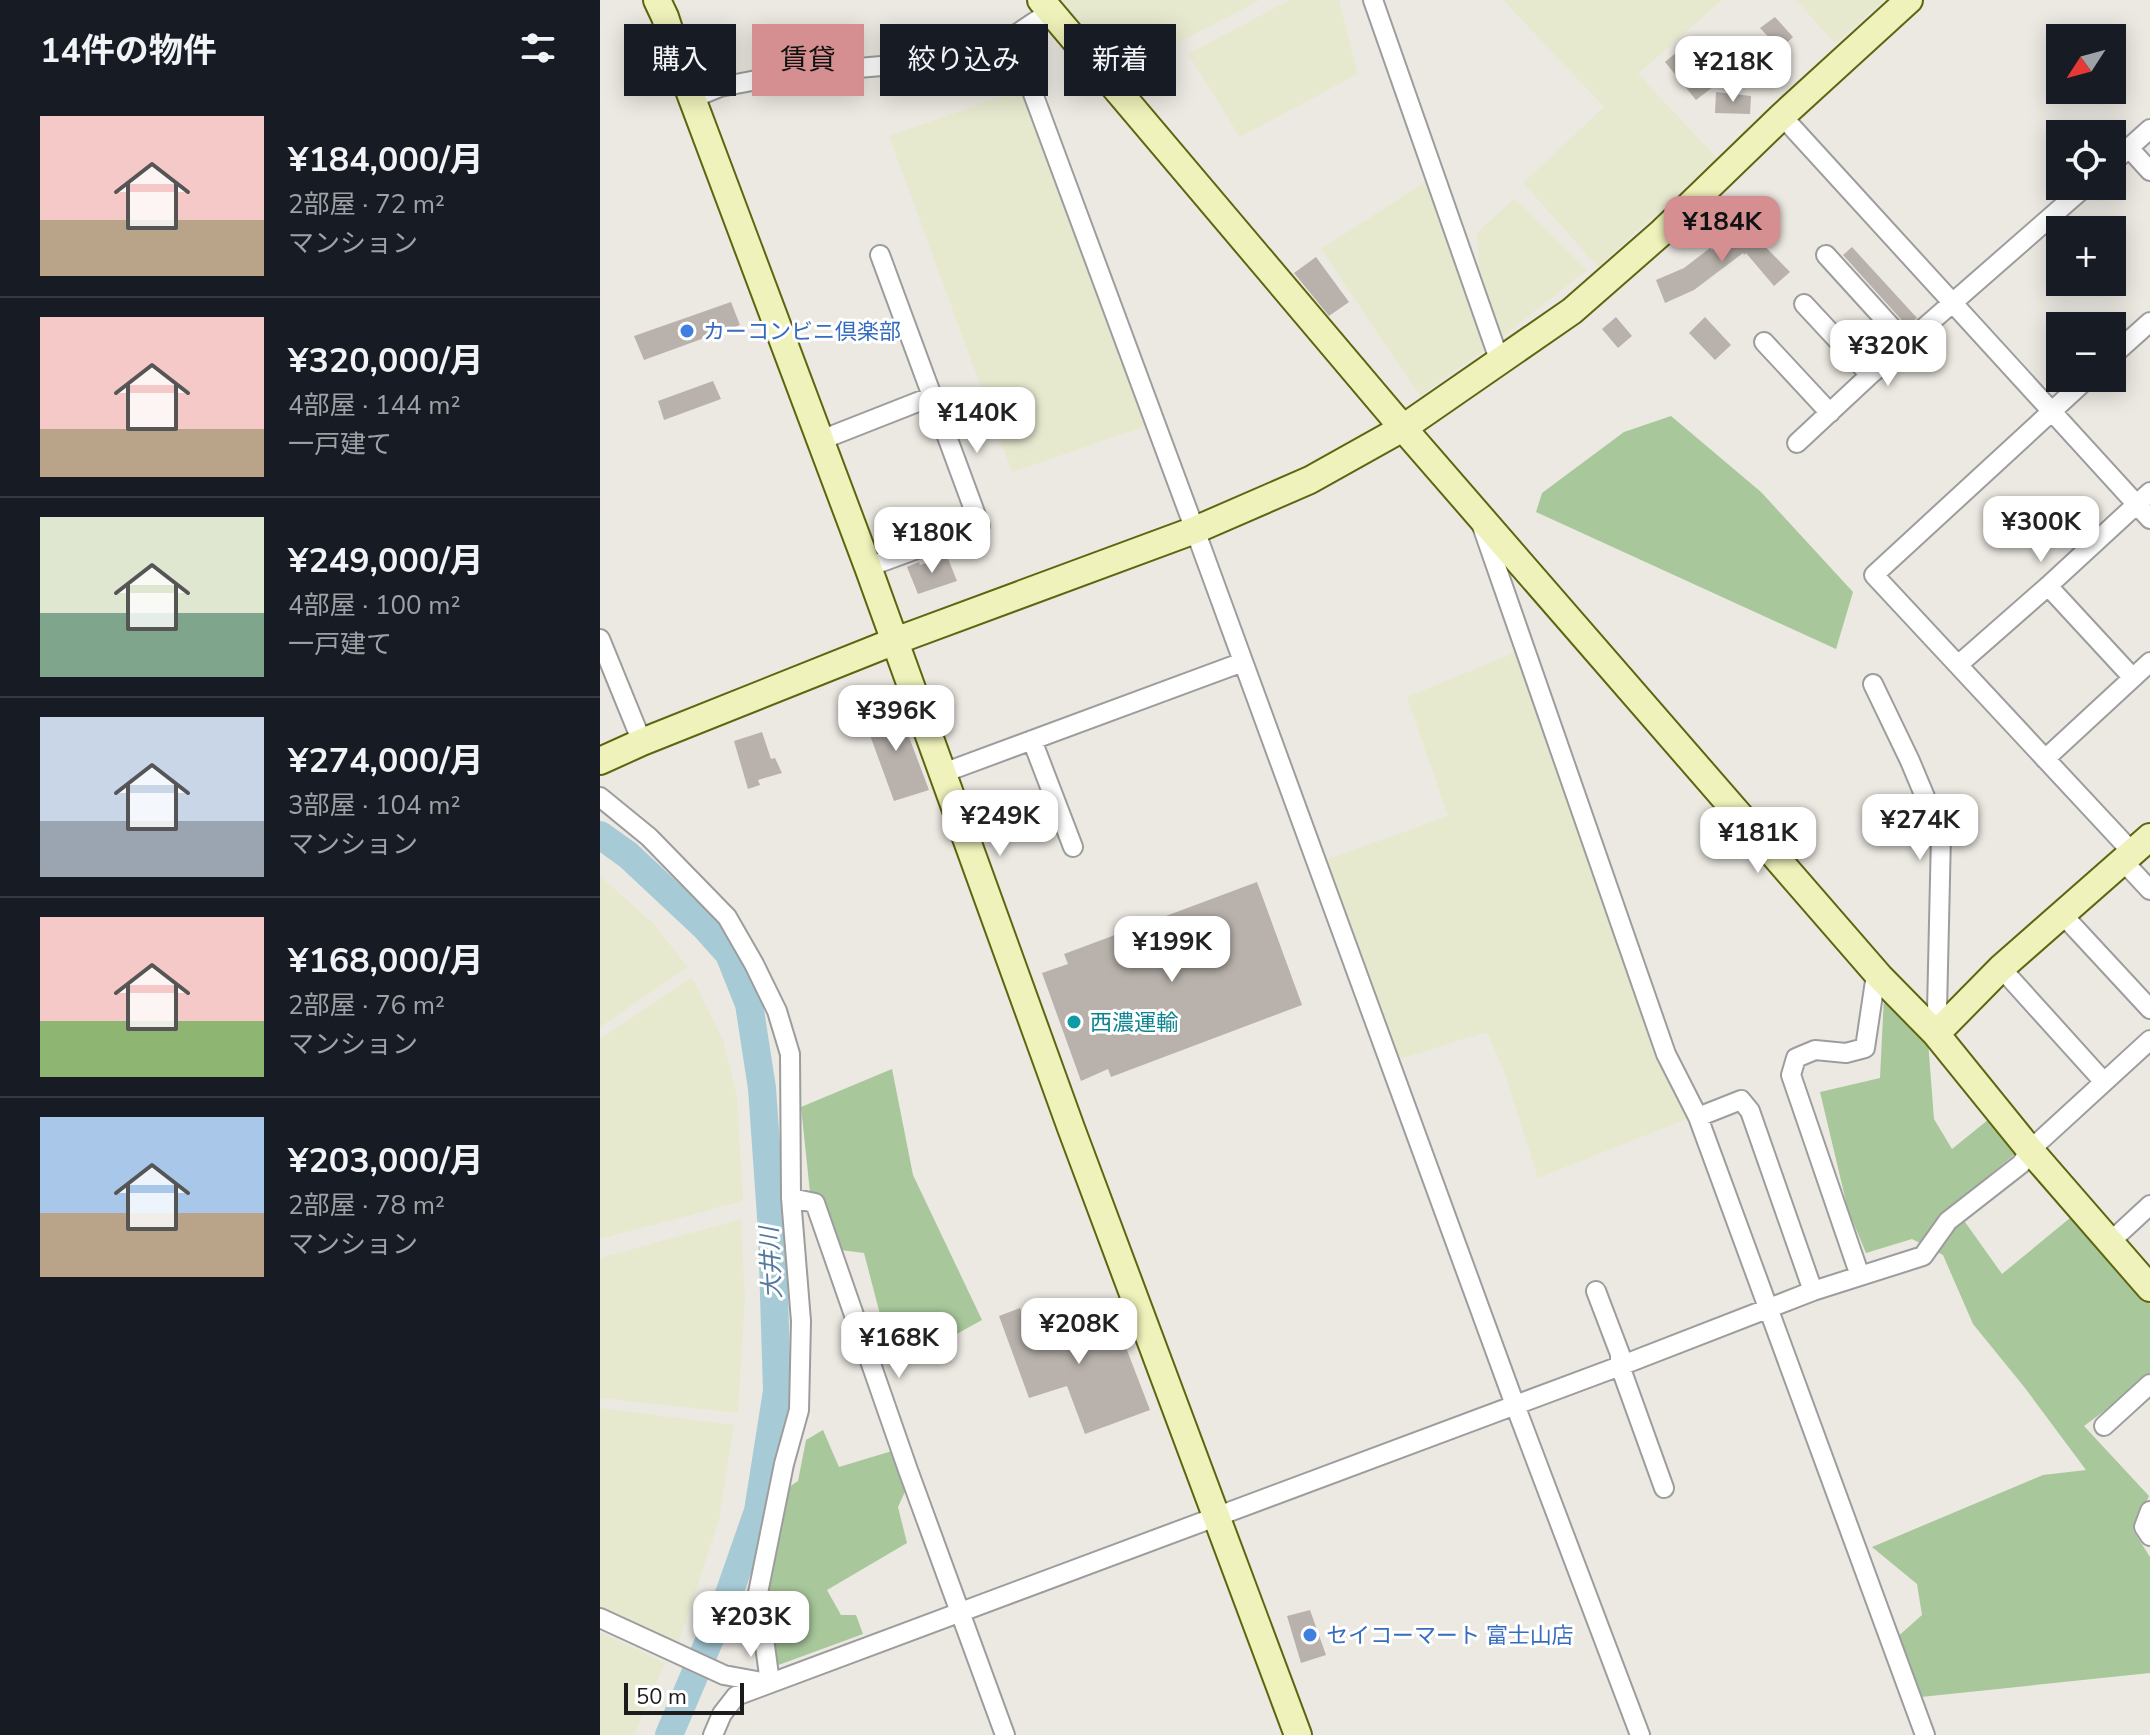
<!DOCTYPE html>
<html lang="ja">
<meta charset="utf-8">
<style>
:root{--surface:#171b24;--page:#242831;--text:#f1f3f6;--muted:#9ea1a6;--line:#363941;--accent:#d58f90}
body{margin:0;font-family:"Nunito Sans","Noto Sans JP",sans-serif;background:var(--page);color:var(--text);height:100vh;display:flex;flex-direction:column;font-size:30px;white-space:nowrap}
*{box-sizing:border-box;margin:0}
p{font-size:26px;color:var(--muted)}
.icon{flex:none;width:44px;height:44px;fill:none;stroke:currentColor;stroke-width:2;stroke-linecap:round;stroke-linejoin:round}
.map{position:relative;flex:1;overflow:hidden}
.details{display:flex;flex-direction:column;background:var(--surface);width:600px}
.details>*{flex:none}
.guide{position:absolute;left:24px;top:24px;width:760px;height:72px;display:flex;gap:16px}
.needle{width:52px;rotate:234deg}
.buttons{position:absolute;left:1446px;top:24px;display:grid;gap:16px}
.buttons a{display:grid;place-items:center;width:80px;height:80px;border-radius:0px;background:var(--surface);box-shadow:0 4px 20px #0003;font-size:40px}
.scale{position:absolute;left:24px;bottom:20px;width:120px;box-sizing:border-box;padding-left:8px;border:4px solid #1c1c1c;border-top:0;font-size:22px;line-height:28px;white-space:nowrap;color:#1c1c1c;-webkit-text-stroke:6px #fff;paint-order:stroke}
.price{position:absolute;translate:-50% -68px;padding:0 18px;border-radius:16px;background:#fff;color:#222;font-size:26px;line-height:52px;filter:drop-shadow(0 2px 4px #0008)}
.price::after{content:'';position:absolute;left:50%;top:48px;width:24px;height:18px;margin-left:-12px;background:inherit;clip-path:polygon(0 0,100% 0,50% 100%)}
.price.selected{background:var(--accent);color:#111}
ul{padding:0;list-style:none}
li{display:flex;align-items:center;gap:24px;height:200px;padding:0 40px}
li+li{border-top:2px solid var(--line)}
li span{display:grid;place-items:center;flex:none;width:224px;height:160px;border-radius:0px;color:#555}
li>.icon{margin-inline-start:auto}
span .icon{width:96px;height:96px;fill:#fffc;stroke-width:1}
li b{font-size:34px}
h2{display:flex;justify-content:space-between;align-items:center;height:96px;padding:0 40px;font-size:34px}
.tag{padding:0 28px;border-radius:0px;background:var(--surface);box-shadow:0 4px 20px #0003;font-size:28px;line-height:72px}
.tag.selected{background:var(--accent);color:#111}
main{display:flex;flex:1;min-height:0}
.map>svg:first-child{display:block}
.farmland{fill:#e7e9cf}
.forest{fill:#a8c79b}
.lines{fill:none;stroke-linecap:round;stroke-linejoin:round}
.river{stroke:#a7cbd6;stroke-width:28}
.building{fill:#b9b2ac}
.street-casing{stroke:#9d9d9d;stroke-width:22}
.secondary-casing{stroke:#5d660f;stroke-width:30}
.street{stroke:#fff;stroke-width:18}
.secondary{stroke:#eff2ba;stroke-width:26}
.shop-dot{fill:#3f7fe0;stroke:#fff;stroke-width:3}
.culture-dot{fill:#0f9aa8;stroke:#fff;stroke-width:3}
.labels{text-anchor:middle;stroke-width:6;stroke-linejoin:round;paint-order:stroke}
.shop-label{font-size:22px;fill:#366cbe;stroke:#fff;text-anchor:start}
.culture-label{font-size:22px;fill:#0d838f;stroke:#fff;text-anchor:start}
.water-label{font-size:24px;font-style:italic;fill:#527aa1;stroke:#fff}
</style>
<main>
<section class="details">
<h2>14件の物件<svg class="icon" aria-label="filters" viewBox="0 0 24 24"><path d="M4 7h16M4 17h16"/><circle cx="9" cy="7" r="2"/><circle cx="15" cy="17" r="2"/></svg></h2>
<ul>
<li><span style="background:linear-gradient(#f6c9c9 65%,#b9a48a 0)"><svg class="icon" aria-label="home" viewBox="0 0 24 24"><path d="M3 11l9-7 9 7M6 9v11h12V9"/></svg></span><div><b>¥184,000/月</b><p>2部屋 · 72 m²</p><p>マンション</p></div></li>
<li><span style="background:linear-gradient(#f6c9c9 70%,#b9a48a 0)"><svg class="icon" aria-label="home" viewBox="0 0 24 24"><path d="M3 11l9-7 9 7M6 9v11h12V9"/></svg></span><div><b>¥320,000/月</b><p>4部屋 · 144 m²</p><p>一戸建て</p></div></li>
<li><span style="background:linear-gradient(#dfe7d0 60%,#7fa58c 0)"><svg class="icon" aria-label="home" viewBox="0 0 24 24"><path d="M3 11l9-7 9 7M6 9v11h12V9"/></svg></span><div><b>¥249,000/月</b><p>4部屋 · 100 m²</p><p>一戸建て</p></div></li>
<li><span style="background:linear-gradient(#c9d6e8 65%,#9aa5b1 0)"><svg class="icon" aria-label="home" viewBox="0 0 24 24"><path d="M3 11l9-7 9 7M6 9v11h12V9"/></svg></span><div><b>¥274,000/月</b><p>3部屋 · 104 m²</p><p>マンション</p></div></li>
<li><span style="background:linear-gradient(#f6c9c9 65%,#8fb573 0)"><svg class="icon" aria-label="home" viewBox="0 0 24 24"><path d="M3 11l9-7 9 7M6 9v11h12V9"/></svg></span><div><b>¥168,000/月</b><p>2部屋 · 76 m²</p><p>マンション</p></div></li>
<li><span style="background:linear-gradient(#a9c7e8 60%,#b9a48a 0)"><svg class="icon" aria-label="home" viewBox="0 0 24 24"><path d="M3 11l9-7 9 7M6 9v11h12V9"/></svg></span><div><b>¥203,000/月</b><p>2部屋 · 78 m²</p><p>マンション</p></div></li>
</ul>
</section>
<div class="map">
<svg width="1550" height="1735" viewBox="0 0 1550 1735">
<rect width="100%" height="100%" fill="#ece9e2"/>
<path class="farmland" d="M 457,0 L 660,0 L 562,51 L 544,51 L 514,45 L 488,32 Z
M 690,0 L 739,0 L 758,74 L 640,137 L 588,54 Z
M 903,0 L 1122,0 L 1038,74 L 1117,158 L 998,267 L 923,183 L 1004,107 Z
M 1196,0 L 1284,0 L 1235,44 Z
M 423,89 L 546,426 L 412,472 L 289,136 Z
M 825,182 L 886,349 L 820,396 L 721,249 Z
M 914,198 L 987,270 L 901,338 L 880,276 L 877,233 Z
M 916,652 L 1058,1057 L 1089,1118 L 938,1178 L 905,1074 L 887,1032 L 797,1060 L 725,860 L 848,816 L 807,697 Z
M 0,876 L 53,923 L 88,967 L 0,1027 Z
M 92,977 L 123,1040 L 137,1096 L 143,1201 L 0,1239 L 0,1039 Z
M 141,1219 L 145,1299 L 138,1413 L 0,1398 L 0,1258 Z
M 0,1408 L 134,1425 L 119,1520 L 79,1642 L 0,1606 Z
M 0,1632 L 65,1663 L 34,1735 L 0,1735 Z"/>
<path class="forest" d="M 1071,416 L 1161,492 L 1253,592 L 1236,649 L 936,512 L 942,493 L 1024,432 Z
M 1284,996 L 1328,1041 L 1334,1119 L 1352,1149 L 1394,1115 L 1421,1149 L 1353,1205 L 1402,1274 L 1470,1218 L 1550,1304 L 1550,1374 L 1541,1384 L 1484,1426 L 1549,1496 L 1533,1530 L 1550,1557 L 1550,1673 L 1321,1697 L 1295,1639 L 1322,1615 L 1317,1584 L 1272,1547 L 1443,1475 L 1486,1470 L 1425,1388 L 1373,1324 L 1343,1255 L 1312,1239 L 1266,1253 L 1248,1210 L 1220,1092 L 1280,1078 Z
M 292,1069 L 313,1175 L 382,1320 L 333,1347 L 318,1341 L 282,1363 L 273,1335 L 281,1318 L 264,1253 L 241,1250 L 213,1221 L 201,1107 Z
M 223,1430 L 239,1467 L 292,1451 L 308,1485 L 298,1507 L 307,1543 L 227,1590 L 241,1615 L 256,1615 L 263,1634 L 173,1667 L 164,1594 L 186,1489 L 198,1481 L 206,1440 Z"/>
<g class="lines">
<path class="river" d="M 0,835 L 28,855 L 104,926 L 129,954 L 149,1004 L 162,1088 L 172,1231 L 177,1391 L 158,1511 L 129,1594 L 69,1735"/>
</g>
<path class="building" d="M 1175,17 L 1193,37 L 1180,49 L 1160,28 Z
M 1102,38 L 1121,58 L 1103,74 L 1113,87 L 1096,100 L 1065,62 L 1084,46 L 1086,51 Z
M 1116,92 L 1151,96 L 1150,114 L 1115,113 Z
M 1141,222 L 1190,272 L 1174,286 L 1146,253 L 1144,255 L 1143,253 L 1094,290 L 1065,303 L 1056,280 L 1084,268 L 1110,248 L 1112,250 Z
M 1252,247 L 1317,318 L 1307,326 L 1243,255 Z
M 716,257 L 749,302 L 729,316 L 694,273 Z
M 131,302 L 140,325 L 44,360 L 34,336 Z
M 1016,317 L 1032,336 L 1018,348 L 1002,329 Z
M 1105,317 L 1131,345 L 1115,360 L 1089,333 Z
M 113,381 L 121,399 L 64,420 L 58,401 Z
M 347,556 L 357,581 L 318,594 L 307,567 L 319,562 L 320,565 Z
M 297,705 L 329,790 L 294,801 L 263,716 Z
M 162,732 L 171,759 L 175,758 L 182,773 L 158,780 L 160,785 L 148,789 L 134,741 Z
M 657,882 L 702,1005 L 511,1077 L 508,1069 L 481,1081 L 442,973 L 468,964 L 464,954 Z
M 510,1306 L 550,1410 L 485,1434 L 467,1386 L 429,1398 L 399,1316 L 420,1308 L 430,1334 Z
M 710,1610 L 726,1655 L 701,1663 L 687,1616 Z"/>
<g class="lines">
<defs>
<path id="street" d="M 773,0 L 900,362
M 412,37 L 595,530 L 915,1405 L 1040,1735
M 90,93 L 103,94 L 120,87 L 189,74 L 339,61 L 412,37 L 451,11
M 1182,116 L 1550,519
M 1529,148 L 1550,171
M 1512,163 L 1550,129
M 1226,255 L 1306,343
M 1204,304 L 1270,375
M 1164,342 L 1230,413
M 1512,356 L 1550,322
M 1488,378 L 1274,575 L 1533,853
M 221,440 L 333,396
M 1197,443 L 1270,375 L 1486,186
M 882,526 L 1066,1054 L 1098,1117 L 1325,1735
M 268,567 L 380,526 L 280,255
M 1448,586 L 1533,678
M 0,639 L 42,742
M 1358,665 L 1448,586 L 1550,492
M 1273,684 L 1310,761 L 1341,835 L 1337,1011 L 1349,1021
M 432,740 L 473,847
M 1445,759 L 1550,662
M 343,773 L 643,662
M 0,797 L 49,837 L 127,917 L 154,964 L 177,1011 L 190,1054 L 191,1198 L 201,1321 L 199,1410 L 184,1464 L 158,1593 L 170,1683
M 1523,861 L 1550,890
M 1462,914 L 1550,1009
M 1401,968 L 1504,1082
M 1098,1117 L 1141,1100 L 1150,1111 L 1213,1291
M 191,1198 L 215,1203 L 308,1470 L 405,1735
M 1510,1242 L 1550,1205
M 1260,1276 L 1191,1075 L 1196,1058 L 1215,1050 L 1246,1053 L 1265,1048 L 1275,981 L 1280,977
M 996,1291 L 1020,1354 L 1020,1366 L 1064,1488
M 1504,1426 L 1550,1384
M 1550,1511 L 1544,1527 L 1550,1536
M 0,1618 L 124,1675 L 167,1683
M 113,1735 L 122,1714 L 136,1696 L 1020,1366 L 1213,1291 L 1323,1256 L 1348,1221 L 1421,1164 L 1430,1150 L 1550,1040"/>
<path id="secondary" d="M 57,0 L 65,17 L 90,93 L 268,567 L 471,1128 L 698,1735
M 441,0 L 803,428 L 1280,977 L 1336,1034 L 1430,1150 L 1550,1288
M 0,761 L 42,742 L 295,641 L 595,530 L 710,480 L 803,428 L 972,311 L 1061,233 L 1182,116 L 1309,0
M 1336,1034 L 1401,968 L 1550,837"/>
</defs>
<use href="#street" class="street-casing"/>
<use href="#secondary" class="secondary-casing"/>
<use href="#street" class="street"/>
<use href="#secondary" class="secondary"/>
</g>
<g class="shop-dot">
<circle cx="87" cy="331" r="8"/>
<circle cx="710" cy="1635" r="8"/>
</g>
<circle class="culture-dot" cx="474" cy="1022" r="8"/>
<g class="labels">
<g class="shop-label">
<text x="103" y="339">カーコンビニ倶楽部</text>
<text x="726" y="1643">セイコーマート 富士山店</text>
</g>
<g class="culture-label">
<text x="490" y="1030">西濃運輸</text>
</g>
<g class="water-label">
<text transform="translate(171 1263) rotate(-93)" y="8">大井川</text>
</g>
</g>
</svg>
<div class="buttons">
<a><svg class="needle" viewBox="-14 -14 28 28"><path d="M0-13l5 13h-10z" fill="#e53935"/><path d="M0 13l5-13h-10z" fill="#9ea1a6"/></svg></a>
<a><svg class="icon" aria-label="locate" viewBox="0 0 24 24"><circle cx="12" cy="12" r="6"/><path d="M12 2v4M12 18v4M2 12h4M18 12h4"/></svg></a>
<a>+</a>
<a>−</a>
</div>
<div class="scale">50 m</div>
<b class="price" style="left:1133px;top:104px">¥218K</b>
<b class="price selected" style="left:1122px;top:264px">¥184K</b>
<b class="price" style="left:1288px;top:388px">¥320K</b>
<b class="price" style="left:377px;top:455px">¥140K</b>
<b class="price" style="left:1441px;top:564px">¥300K</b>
<b class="price" style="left:332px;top:575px">¥180K</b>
<b class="price" style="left:296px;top:753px">¥396K</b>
<b class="price" style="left:400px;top:858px">¥249K</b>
<b class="price" style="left:1320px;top:862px">¥274K</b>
<b class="price" style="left:1158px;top:875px">¥181K</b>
<b class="price" style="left:572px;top:984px">¥199K</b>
<b class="price" style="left:479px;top:1366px">¥208K</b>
<b class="price" style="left:299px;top:1380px">¥168K</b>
<b class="price" style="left:151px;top:1659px">¥203K</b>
<div class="guide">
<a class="tag">購入</a>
<a class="tag selected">賃貸</a>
<a class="tag">絞り込み</a>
<a class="tag">新着</a>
</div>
</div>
</main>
